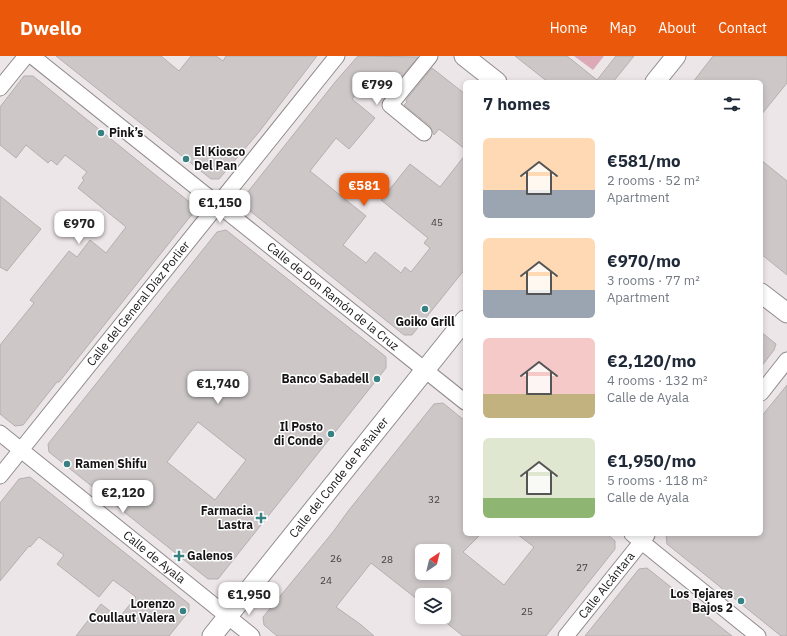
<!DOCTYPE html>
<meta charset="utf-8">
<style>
:root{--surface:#fff;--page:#f6f6f7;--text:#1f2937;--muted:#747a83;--accent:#ea580c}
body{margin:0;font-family:"IBM Plex Sans",sans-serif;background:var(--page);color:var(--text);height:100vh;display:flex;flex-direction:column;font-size:15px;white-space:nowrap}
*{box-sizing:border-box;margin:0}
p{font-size:13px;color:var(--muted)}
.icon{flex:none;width:22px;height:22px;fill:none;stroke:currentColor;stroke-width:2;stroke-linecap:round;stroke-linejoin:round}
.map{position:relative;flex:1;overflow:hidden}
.drawer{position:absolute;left:463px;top:24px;width:300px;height:456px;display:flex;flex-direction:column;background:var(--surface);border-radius:6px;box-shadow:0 2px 6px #0003}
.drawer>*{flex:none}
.needle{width:26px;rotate:35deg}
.tools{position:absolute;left:415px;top:488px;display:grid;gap:8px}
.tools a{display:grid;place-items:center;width:36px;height:36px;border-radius:6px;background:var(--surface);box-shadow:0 2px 6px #0003;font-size:20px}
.price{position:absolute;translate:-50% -34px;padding:0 9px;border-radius:8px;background:#fff;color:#222;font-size:13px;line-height:26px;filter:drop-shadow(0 1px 2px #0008)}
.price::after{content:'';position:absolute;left:50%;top:24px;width:12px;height:9px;margin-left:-6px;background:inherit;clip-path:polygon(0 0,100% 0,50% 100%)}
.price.selected{background:var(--accent);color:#fff}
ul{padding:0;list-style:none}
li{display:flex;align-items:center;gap:12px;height:100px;padding:0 20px}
li span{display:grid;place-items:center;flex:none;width:112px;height:80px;border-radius:6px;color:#555}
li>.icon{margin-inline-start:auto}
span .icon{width:48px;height:48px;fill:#fffc;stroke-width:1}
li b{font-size:17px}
h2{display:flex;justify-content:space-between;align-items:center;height:48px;padding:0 20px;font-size:17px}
header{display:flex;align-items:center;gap:24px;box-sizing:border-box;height:56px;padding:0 20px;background:var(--accent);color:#fff}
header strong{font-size:19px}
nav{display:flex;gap:22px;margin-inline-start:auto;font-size:14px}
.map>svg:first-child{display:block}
.green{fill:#dcaab7}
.building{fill:#cdc7c8;stroke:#b5afb0;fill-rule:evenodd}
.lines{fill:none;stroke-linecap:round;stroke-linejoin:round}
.minor-casing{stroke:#918b8c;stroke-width:17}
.tertiary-casing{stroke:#918b8c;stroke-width:21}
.minor{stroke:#fff;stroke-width:15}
.tertiary{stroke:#fff;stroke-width:19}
.poi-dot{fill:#388182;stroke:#fff;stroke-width:1.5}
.labels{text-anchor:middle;stroke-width:3;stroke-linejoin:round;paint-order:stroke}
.number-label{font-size:10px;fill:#434040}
.poi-label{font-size:12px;font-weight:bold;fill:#151313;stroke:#fff;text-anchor:end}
.street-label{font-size:12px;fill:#151313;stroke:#fff}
</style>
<header>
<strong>Dwello</strong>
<nav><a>Home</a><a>Map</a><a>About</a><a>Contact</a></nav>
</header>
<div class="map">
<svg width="787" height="580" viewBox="0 0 787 580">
<rect width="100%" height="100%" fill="#ede6e8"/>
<path class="green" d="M 574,0 L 604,0 L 593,14 Z"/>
<path class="building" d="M 56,0 L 161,0 L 179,15 L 191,0 L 216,0 L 223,5 L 226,0 L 317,0 L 259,76 L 219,123 L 211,123 Z
M 358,0 L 418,1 L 392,33 L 373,17 L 352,43 L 375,62 L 349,93 L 336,82 L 310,115 L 366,160 L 343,189 L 366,207 L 375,196 L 401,217 L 405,211 L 411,216 L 430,192 L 424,187 L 428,182 L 381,144 L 410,108 L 440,131 L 465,99 L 465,213 L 412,279 L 404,279 L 244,150 L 243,142 L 336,25 Z
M 515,0 L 567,0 L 597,24 L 616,0 L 634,0 L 613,26 L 548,26 Z
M 713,0 L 787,0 L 787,27 L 761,59 L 761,26 L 693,26 Z
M 432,12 L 465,38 L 465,93 L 439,73 L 434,79 L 430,70 L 404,49 L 407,46 L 406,44 Z
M 24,20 L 33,20 L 158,121 L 192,148 L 193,157 L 59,326 L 57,326 L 23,369 L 15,370 L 0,358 L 0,289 L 34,247 L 30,244 L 69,195 L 77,201 L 90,184 L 106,197 L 126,171 L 78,132 L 84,124 L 82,122 L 87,116 L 65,99 L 57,109 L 51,104 L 48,107 L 26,89 L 16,102 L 0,89 L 0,51 Z
M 761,104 L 787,125 L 787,219 L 761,198 Z
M 0,140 L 41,173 L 7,215 L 0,211 Z
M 226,174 L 386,301 L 386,312 L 218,523 L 208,523 L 49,396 L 48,388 L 217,176 ZM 198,366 L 246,404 L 215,444 L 167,406 Z
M 761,276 L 776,288 L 774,294 L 761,311 Z
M 787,329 L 787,580 L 781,580 L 667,488 L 666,478 L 761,478 L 761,361 Z
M 443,347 L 465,365 L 465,478 L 481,478 L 463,496 L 504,529 L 534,491 L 517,478 L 607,478 L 615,485 L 615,493 L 546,580 L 463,580 L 444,565 L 444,539 L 422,539 L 422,547 L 371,507 L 336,551 L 360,568 L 374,580 L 277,580 L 264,569 L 263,561 L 333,476 L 349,454 L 434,348 ZM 422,495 L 444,495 L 444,517 L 422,517 Z
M 30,421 L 189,548 L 189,555 L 169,580 L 76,580 L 101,548 L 119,562 L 136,541 L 113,524 L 99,541 L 57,508 L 64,499 L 39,481 L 30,491 L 29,490 L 0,525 L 0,447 L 19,423 Z
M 647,512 L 732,580 L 585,580 L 639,513 Z"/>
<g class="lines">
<defs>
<g id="minor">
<path id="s1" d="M 32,0 L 465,346"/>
<path d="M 0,32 L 26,0"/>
<path d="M 424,77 L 390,49 L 430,0"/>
<path d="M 761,337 L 787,304"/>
<path id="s2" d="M 0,377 L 252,580"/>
<path id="s3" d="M 0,420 L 337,0"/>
<path d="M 632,478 L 758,580"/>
<path id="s4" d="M 566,580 L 647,479"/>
</g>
<g id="tertiary">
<path d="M 464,0 L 497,26"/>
<path d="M 655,26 L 676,0"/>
<path d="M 761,237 L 787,257"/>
<path id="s5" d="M 212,580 L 465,264"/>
</g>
</defs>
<use href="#minor" class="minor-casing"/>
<use href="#tertiary" class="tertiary-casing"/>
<use href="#minor" class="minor"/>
<use href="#tertiary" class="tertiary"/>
</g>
<g class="poi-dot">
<circle cx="101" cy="77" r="4"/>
<circle cx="186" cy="103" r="4"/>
<circle cx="425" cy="253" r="4"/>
<circle cx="377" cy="323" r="4"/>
<circle cx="331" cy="378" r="4"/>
<circle cx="67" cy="408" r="4"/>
<path d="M259 456h4v4h4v4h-4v4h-4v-4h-4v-4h4z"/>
<path d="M177 494h4v4h4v4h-4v4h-4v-4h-4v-4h4z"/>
<circle cx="741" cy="545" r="4"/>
<circle cx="183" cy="555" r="4"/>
</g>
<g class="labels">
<g class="number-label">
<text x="437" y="170">45</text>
<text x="434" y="447">32</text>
<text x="336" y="506">26</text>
<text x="387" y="507">28</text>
<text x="582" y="515">27</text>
<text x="326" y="528">24</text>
<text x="527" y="559">25</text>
</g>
<g class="poi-label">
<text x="109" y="81" text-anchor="start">Pink’s</text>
<text x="194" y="100" text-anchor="start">El Kiosco<tspan x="194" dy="14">Del Pan</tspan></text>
<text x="425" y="270" text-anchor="middle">Goiko Grill</text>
<text x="369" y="327">Banco Sabadell</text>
<text x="323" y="375">Il Posto<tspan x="323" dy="14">di Conde</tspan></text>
<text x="75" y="412" text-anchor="start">Ramen Shifu</text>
<text x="253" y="459">Farmacia<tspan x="253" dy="14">Lastra</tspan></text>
<text x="187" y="504" text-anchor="start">Galenos</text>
<text x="733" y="542">Los Tejares<tspan x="733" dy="14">Bajos 2</tspan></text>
<text x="175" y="552">Lorenzo<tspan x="175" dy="14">Coullaut Valera</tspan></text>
</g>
<g class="street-label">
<text dy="4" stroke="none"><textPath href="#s1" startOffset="385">Calle de Don Ramón de la Cruz</textPath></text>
<text dy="4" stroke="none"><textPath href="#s3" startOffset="221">Calle del General Díaz Porlier</textPath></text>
<text dy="4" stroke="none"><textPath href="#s5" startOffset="203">Calle del Conde de Peñalver</textPath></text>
<text dy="4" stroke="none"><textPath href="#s2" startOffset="198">Calle de Ayala</textPath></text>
<text dy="4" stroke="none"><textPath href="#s4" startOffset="65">Calle Alcántara</textPath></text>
</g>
</g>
</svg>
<div class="tools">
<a><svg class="needle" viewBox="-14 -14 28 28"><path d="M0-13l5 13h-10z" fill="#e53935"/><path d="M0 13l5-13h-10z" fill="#747a83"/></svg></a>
<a><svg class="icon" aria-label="layers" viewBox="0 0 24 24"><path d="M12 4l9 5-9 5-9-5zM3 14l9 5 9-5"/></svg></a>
</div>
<b class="price" style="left:377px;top:50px">€799</b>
<b class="price selected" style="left:364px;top:151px">€581</b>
<b class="price" style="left:220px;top:168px">€1,150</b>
<b class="price" style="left:79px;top:189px">€970</b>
<b class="price" style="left:218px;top:349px">€1,740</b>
<b class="price" style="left:123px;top:458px">€2,120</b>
<b class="price" style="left:249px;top:560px">€1,950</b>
<section class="drawer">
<h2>7 homes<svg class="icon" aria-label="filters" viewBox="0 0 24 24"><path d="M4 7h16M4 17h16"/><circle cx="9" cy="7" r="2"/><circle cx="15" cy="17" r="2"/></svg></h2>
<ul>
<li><span style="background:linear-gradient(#ffd9b3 65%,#9aa5b1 0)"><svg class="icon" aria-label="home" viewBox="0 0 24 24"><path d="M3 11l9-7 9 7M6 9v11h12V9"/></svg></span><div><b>€581/mo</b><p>2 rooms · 52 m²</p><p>Apartment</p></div></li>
<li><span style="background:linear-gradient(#ffd9b3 65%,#9aa5b1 0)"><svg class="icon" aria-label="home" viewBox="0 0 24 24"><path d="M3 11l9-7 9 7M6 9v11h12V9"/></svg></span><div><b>€970/mo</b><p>3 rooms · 77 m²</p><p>Apartment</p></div></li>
<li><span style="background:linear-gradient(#f6c9c9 70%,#c2b280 0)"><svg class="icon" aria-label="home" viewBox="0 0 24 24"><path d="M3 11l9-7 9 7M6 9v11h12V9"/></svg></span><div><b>€2,120/mo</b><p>4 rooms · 132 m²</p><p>Calle de Ayala</p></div></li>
<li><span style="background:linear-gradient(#dfe7d0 75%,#8fb573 0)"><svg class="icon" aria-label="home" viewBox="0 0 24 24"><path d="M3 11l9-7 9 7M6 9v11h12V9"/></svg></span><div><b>€1,950/mo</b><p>5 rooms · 118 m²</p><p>Calle de Ayala</p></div></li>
</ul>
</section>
</div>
